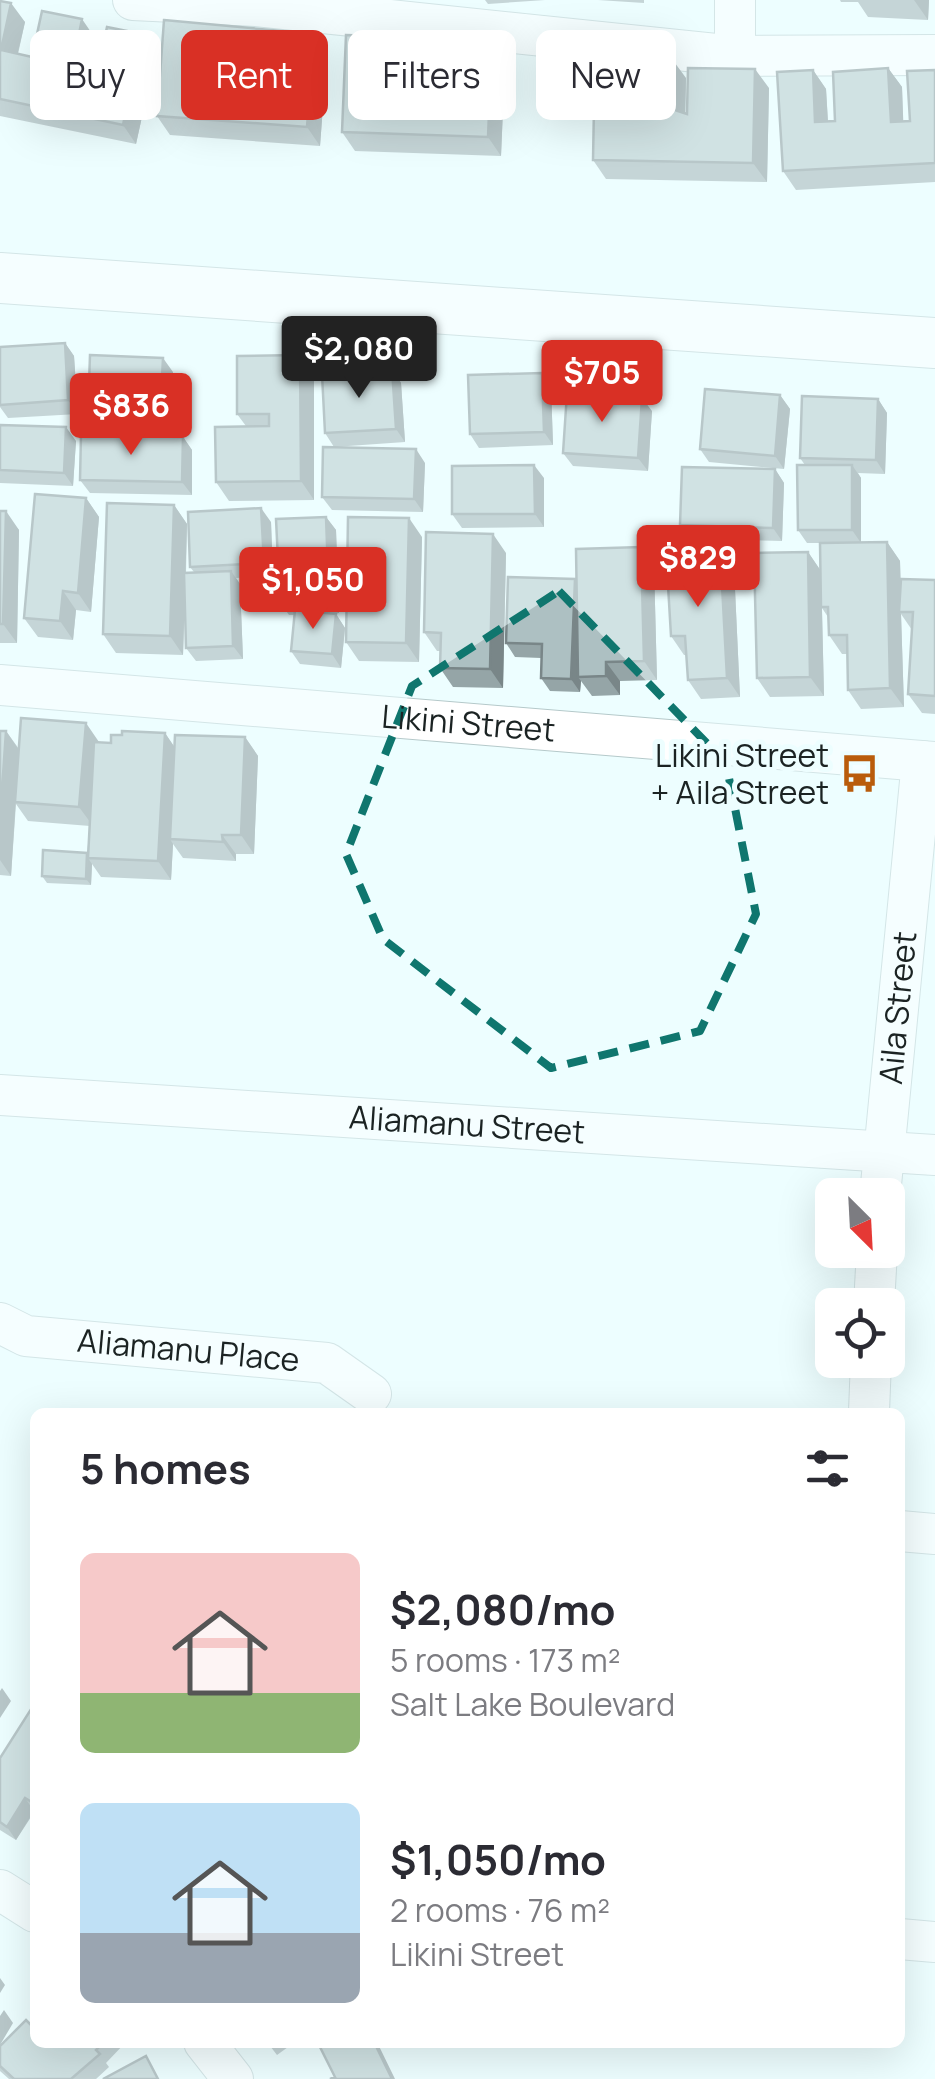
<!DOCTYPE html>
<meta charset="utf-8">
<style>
:root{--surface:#fff;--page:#f2f2f3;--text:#2b2b33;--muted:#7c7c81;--accent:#d93025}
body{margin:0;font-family:Manrope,sans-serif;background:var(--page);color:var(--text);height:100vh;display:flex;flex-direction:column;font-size:38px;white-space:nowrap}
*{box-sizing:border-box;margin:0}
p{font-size:32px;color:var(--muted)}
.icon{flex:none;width:55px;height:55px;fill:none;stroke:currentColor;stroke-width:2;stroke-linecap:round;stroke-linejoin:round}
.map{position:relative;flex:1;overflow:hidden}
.side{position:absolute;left:30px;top:1408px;width:875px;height:640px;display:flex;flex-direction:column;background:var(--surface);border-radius:15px;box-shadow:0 10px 40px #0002}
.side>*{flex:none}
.banner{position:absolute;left:30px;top:30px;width:875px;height:90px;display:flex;gap:20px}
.needle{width:65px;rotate:156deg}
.tools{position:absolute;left:815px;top:1178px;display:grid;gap:20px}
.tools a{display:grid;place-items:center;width:90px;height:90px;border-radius:15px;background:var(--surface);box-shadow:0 10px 40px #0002;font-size:50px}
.price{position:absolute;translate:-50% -85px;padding:0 22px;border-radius:10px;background:var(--accent);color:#fff;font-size:32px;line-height:65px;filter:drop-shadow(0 2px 5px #0008)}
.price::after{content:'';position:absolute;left:50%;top:60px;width:30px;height:22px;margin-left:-15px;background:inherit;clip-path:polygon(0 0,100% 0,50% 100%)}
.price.on{background:#222;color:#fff}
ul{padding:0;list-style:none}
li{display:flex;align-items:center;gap:30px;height:250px;padding:0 50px}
li span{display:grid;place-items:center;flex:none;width:280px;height:200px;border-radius:15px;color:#555}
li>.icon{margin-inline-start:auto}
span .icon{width:120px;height:120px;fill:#fffc;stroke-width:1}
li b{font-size:42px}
h2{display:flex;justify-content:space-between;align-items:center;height:120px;padding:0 50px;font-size:42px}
.chip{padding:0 35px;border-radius:15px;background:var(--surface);box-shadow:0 10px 40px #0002;font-size:35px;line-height:90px}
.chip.on{background:var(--accent);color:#fff}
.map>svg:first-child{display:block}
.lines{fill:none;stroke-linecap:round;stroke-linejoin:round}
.minor-casing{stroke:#b5c9ca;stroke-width:42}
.major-casing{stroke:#b5c9ca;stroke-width:52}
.minor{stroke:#fff;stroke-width:40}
.major{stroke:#fff;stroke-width:50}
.wall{fill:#95a5a7}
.shaded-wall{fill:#798688}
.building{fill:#adc0c2;stroke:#798688;stroke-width:2.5}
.marked{fill:none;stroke:#0f766e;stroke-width:8;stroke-dasharray:20 12;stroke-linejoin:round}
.labels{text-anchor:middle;stroke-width:10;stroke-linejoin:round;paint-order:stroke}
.street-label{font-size:32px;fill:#1b2323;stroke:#edfeff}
.poi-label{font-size:32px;fill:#1b2323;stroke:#edfeff;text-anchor:end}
</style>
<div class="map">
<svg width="935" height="2079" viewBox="0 0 935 2079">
<rect width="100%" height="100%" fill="#edfeff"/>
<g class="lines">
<defs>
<g id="minor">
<path d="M 133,0 L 256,6 L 735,56 L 935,55"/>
<path d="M 735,56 L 735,0"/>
<path id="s1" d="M 0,685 L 935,762"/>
<path id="s2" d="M 0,1095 L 935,1155"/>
<path id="s3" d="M 880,1195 L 922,761"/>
<path d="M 874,1305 L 877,1250"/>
<path id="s4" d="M 0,1323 L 26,1336 L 327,1363 L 371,1394"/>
<path d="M 869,1412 L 871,1360"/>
<path d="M 900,1531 L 935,1534"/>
<path d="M 0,1890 L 35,1912"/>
<path d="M 900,1939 L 935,1942"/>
<path d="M 204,2042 L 233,2079"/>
</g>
<path id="major" d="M 0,278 L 935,343"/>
</defs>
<use href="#minor" class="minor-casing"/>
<use href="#major" class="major-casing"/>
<use href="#minor" class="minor"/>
<use href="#major" class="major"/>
</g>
<path class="wall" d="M 485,0 L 545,0 L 488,4 Z
M 598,0 L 644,0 L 644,3 Z
M 840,0 L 929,0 L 928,20 L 868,17 L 858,2 L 841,2 Z
M 0,1 L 25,22 L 18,54 L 32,57 L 95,38 L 93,48 L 156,53 L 136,144 L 0,116 Z
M 314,34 L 327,53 L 320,146 L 170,135 L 157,116 Z
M 425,56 L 424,90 L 427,90 L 505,62 L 501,156 L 355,151 L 342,132 Z
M 888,68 L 902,87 L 903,122 L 910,121 L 935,70 L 935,182 L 796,190 L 783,171 L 813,70 L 826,89 L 828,121 L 835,121 Z
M 686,78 L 685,114 L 687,114 L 769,88 L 767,182 L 606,179 L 593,160 L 611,107 Z
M 65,343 L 74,356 L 78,414 L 8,418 L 0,407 L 0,347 Z
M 300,355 L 314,374 L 314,500 L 229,501 L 216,482 L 246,426 L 237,414 Z
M 392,369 L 401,383 L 405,442 L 334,447 L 325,433 Z
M 173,372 L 170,432 L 97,428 L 88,415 Z
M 551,387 L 553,445 L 479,448 L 470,434 Z
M 780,395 L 790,409 L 784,469 L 709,462 L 700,449 Z
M 878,399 L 887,413 L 885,474 L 858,473 L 861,478 L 861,542 L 887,542 L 900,561 L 901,590 L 935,580 L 935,714 L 922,713 L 908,694 L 912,630 L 901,614 L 904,707 L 861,709 L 848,690 L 847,654 L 842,654 L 829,635 L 828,617 L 822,608 L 824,696 L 770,697 L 757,678 L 808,552 L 820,570 L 831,543 L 807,543 L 798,530 L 805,465 L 800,458 Z
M 652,411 L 648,471 L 573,466 L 563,453 Z
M 0,425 L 76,441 L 73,486 L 0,483 Z
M 183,437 L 192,450 L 192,495 L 90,493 L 80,480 Z
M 425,463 L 423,512 L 332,510 L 322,497 Z
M 775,469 L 784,483 L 782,541 L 690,539 L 680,525 Z
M 544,478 L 544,527 L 462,528 L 452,514 Z
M 86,498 L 99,517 L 91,612 L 76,610 L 73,640 L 38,637 L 24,618 Z
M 174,505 L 187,524 L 186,573 L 194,572 L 190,567 L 271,522 L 273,576 L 236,578 L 240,584 L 243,659 L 196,661 L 186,648 L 185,600 L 183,655 L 116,653 L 103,634 Z
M 0,511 L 19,530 L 17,643 L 0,643 Z
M 326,517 L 336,530 L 339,613 L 329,614 L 336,614 L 345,628 L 341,668 L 300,664 L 291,651 L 294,615 L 289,615 L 280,602 Z
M 422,537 L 419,662 L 359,661 L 346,642 Z
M 641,547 L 654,566 L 657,680 L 620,681 L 620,695 L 592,696 L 581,681 L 580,692 L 550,691 L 541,678 L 541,658 L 515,657 L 506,643 L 576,582 Z
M 720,548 L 734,568 L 740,697 L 701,699 L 688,680 L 686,655 L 684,655 L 671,636 Z
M 506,553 L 503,688 L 453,687 L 440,668 L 440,651 L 437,651 L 424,632 Z
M 0,731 L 6,731 L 19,749 L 99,742 L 111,743 L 122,735 L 165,733 L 174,747 L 245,737 L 258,756 L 254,854 L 236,854 L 236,861 L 183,858 L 173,844 L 171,880 L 101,877 L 92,864 L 91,885 L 47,883 L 42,876 L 87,853 L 90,826 L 28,821 L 16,804 L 11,876 L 0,875 Z
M 35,1707 L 35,1811 L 16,1840 L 0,1830 L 0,1758 Z
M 35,2042 L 126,2042 L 106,2063 L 109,2067 L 96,2079 L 9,2079 L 0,2071 L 0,2066 Z
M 267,2042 L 295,2042 L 277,2055 Z"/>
<path class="shaded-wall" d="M 914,0 L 929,0 L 928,20 Z
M 11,3 L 25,22 L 14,69 L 1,50 Z
M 82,19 L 95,38 L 90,64 L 77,44 Z
M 142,34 L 156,53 L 136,144 L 123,125 Z
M 314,34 L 327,53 L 320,146 L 307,127 Z
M 412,37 L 425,56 L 423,108 L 409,89 Z
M 492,43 L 505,62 L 501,156 L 488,137 Z
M 672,59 L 686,78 L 685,128 L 672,109 Z
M 888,68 L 902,87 L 904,141 L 891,122 Z
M 755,69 L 769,88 L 767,182 L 753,163 Z
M 813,70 L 826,89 L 829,141 L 815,122 Z
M 65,343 L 74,356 L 78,414 L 68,400 Z
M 300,355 L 314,374 L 314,500 L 301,481 Z
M 163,358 L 173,372 L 170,432 L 160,418 Z
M 392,369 L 401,383 L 405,442 L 396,429 Z
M 542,373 L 551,387 L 553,445 L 544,432 Z
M 780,395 L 790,409 L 784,469 L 775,456 Z
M 642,398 L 652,411 L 648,471 L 638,458 Z
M 878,399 L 887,413 L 885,474 L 876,460 Z
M 66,427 L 76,441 L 73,486 L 64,473 Z
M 183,437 L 192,450 L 192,495 L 182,482 Z
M 416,449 L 425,463 L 423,512 L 414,499 Z
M 534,465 L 544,478 L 544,527 L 535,514 Z
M 852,465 L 861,478 L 861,543 L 852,530 Z
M 775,469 L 784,483 L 782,541 L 773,528 Z
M 86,498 L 99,517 L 91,612 L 78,593 Z
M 174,505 L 187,524 L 183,655 L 170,636 Z
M 261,508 L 271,522 L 273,576 L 264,563 Z
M 6,511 L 19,530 L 17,643 L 3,624 Z
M 326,517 L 336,530 L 339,613 L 329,600 Z
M 409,518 L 422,537 L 419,662 L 406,643 Z
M 493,534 L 506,553 L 503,688 L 490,669 Z
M 887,542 L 900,561 L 901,612 L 899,612 L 901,614 L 904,707 L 890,688 Z
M 641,547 L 654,566 L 657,680 L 644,661 Z
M 720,548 L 734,568 L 740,697 L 727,678 Z
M 808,552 L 821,571 L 824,696 L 810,677 Z
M 231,571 L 240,584 L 243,659 L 233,646 Z
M 575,579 L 584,593 L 578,677 L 581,681 L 580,692 L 571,679 Z
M 63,591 L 76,610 L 73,640 L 60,621 Z
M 336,614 L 345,628 L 341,668 L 332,654 Z
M 606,662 L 620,681 L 620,695 L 606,676 Z
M 86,723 L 99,742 L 93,826 L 79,807 Z
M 6,731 L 19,750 L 11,876 L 0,860 L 0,819 Z
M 165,733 L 178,752 L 170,839 L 173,844 L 171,880 L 158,861 Z
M 245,737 L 258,756 L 254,854 L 241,835 Z
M 222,835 L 236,854 L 236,861 L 223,842 Z
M 88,858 L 92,864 L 91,885 L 86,879 Z
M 2,1688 L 11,1701 L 0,1718 L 0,1691 Z
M 25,1798 L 34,1811 L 16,1840 L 7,1827 Z
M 0,1978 L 5,1985 L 0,1993 Z
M 4,2010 L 13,2023 L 0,2045 L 0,2016 Z
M 374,2042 L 377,2042 L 395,2079 L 392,2079 Z"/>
<path class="building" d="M 0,1 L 11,3 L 1,50 L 32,57 L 42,11 L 82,19 L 77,44 L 102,50 L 107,27 L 142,34 L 123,125 L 0,99 Z
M 164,20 L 314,34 L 307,127 L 157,116 Z
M 346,35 L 412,37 L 409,89 L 427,90 L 430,41 L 492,43 L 488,137 L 342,132 Z
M 612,58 L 672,59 L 672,109 L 687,114 L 688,68 L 755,69 L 753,163 L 593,160 L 594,107 L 611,107 Z
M 888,68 L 891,122 L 910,121 L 907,71 L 935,70 L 935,163 L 783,171 L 777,72 L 813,70 L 815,122 L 835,121 L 833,72 Z
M 65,343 L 68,400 L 0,405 L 0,347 Z
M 90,355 L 163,358 L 160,418 L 88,415 Z
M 300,355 L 301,481 L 216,482 L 215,427 L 269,426 L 269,414 L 237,414 L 237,356 Z
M 392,369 L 396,429 L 325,433 L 322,374 Z
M 542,373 L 544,432 L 470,434 L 468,375 Z
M 705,389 L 780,395 L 775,456 L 700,449 Z
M 567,393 L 642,398 L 638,458 L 563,453 Z
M 802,396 L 878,399 L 876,460 L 800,458 Z
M 0,425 L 66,427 L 64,473 L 0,470 Z
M 81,435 L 183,437 L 182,482 L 80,480 Z
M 323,447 L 416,449 L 414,499 L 322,497 Z
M 534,465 L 535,514 L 452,514 L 452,466 Z
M 797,465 L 852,465 L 852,530 L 798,530 Z
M 682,467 L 775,469 L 773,528 L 680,525 Z
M 35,494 L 86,498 L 78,593 L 63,591 L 60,621 L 24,618 Z
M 107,503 L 174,505 L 170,636 L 103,634 Z
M 261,508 L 264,563 L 190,567 L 188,512 Z
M 0,511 L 6,511 L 3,624 L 0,624 Z
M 326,517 L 329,600 L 280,602 L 276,519 Z
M 348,517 L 409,518 L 406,643 L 346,642 Z
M 426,532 L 493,534 L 490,669 L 440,668 L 441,633 L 424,632 Z
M 887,542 L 890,688 L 848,690 L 847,635 L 829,635 L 828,607 L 821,607 L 820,543 Z
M 641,547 L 644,661 L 606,662 L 606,676 L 578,677 L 576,549 Z
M 720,548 L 727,678 L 688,680 L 685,636 L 671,636 L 666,551 Z
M 808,552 L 810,677 L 757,678 L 754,553 Z
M 231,571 L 233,646 L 186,648 L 184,573 Z
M 508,577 L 575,579 L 571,679 L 541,678 L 542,644 L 506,643 Z
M 901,579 L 935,580 L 935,696 L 908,694 L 913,612 L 899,612 Z
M 295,610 L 336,614 L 332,654 L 291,651 Z
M 21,718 L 86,723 L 79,807 L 15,802 Z
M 0,731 L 6,731 L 0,819 Z
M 122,731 L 165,733 L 158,861 L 88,858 L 94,742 L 111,743 L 111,735 L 122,735 Z
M 175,735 L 245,737 L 241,835 L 222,835 L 223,842 L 170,839 Z
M 43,850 L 87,853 L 86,879 L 42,876 Z
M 33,1706 L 35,1707 L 35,1804 L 25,1798 L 7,1827 L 0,1822 L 0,1758 Z
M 26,2020 L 35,2029 L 35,2042 L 104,2042 L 96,2050 L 100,2054 L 71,2079 L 14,2079 L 0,2066 L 0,2046 Z
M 325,2042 L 374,2042 L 392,2079 L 330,2079 L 335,2077 L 319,2045 Z
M 146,2056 L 158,2079 L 103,2079 Z"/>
<path d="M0 0H935V2079H0ZM 559,591 L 726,763 L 756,914 L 700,1031 L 551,1068 L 383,939 L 346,854 L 412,686 Z" fill="#edfeff" fill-opacity=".55" fill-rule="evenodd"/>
<path class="marked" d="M 559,591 L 726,763 L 756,914 L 700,1031 L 551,1068 L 383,939 L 346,854 L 412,686 Z"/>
<defs>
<symbol id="bus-bare" viewBox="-9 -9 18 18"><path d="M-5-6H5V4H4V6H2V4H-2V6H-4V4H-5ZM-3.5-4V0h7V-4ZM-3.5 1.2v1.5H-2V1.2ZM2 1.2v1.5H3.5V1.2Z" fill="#b95c0b" stroke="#edfeff" stroke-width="2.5" paint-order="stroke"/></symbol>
</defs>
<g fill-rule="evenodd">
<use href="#bus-bare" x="832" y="746" width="55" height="55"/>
</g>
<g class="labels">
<g class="street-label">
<text dy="11" stroke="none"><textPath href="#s1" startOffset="470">Likini Street</textPath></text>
<text dy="11" stroke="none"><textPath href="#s3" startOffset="188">Aila Street</textPath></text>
<text dy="11" stroke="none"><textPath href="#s2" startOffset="468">Aliamanu Street</textPath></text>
<text dy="11" stroke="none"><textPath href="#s4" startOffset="192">Aliamanu Place</textPath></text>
</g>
<g class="poi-label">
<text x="829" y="767">Likini Street<tspan x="829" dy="37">+ Aila Street</tspan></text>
</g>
</g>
</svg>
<div class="tools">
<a><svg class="needle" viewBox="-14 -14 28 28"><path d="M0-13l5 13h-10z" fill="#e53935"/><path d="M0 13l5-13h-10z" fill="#7c7c81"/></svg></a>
<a><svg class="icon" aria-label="locate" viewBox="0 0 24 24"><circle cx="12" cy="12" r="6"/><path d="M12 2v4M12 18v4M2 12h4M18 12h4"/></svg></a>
</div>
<b class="price on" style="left:359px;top:401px">$2,080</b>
<b class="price" style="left:602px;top:425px">$705</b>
<b class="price" style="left:131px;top:458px">$836</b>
<b class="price" style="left:698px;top:610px">$829</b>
<b class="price" style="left:313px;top:632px">$1,050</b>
<div class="banner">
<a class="chip">Buy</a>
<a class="chip on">Rent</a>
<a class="chip">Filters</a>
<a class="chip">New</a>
</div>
<section class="side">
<h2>5 homes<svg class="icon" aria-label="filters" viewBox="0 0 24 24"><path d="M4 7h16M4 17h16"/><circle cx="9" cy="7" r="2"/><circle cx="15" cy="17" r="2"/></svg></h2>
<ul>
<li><span style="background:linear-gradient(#f6c9c9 70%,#8fb573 0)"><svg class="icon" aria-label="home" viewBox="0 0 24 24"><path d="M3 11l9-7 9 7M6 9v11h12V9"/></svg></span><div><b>$2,080/mo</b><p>5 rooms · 173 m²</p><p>Salt Lake Boulevard</p></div></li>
<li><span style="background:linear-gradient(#bfe0f5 65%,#9aa5b1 0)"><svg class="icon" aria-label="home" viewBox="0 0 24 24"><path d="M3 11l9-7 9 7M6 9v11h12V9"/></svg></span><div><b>$1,050/mo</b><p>2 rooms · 76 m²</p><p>Likini Street</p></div></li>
</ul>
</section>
</div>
